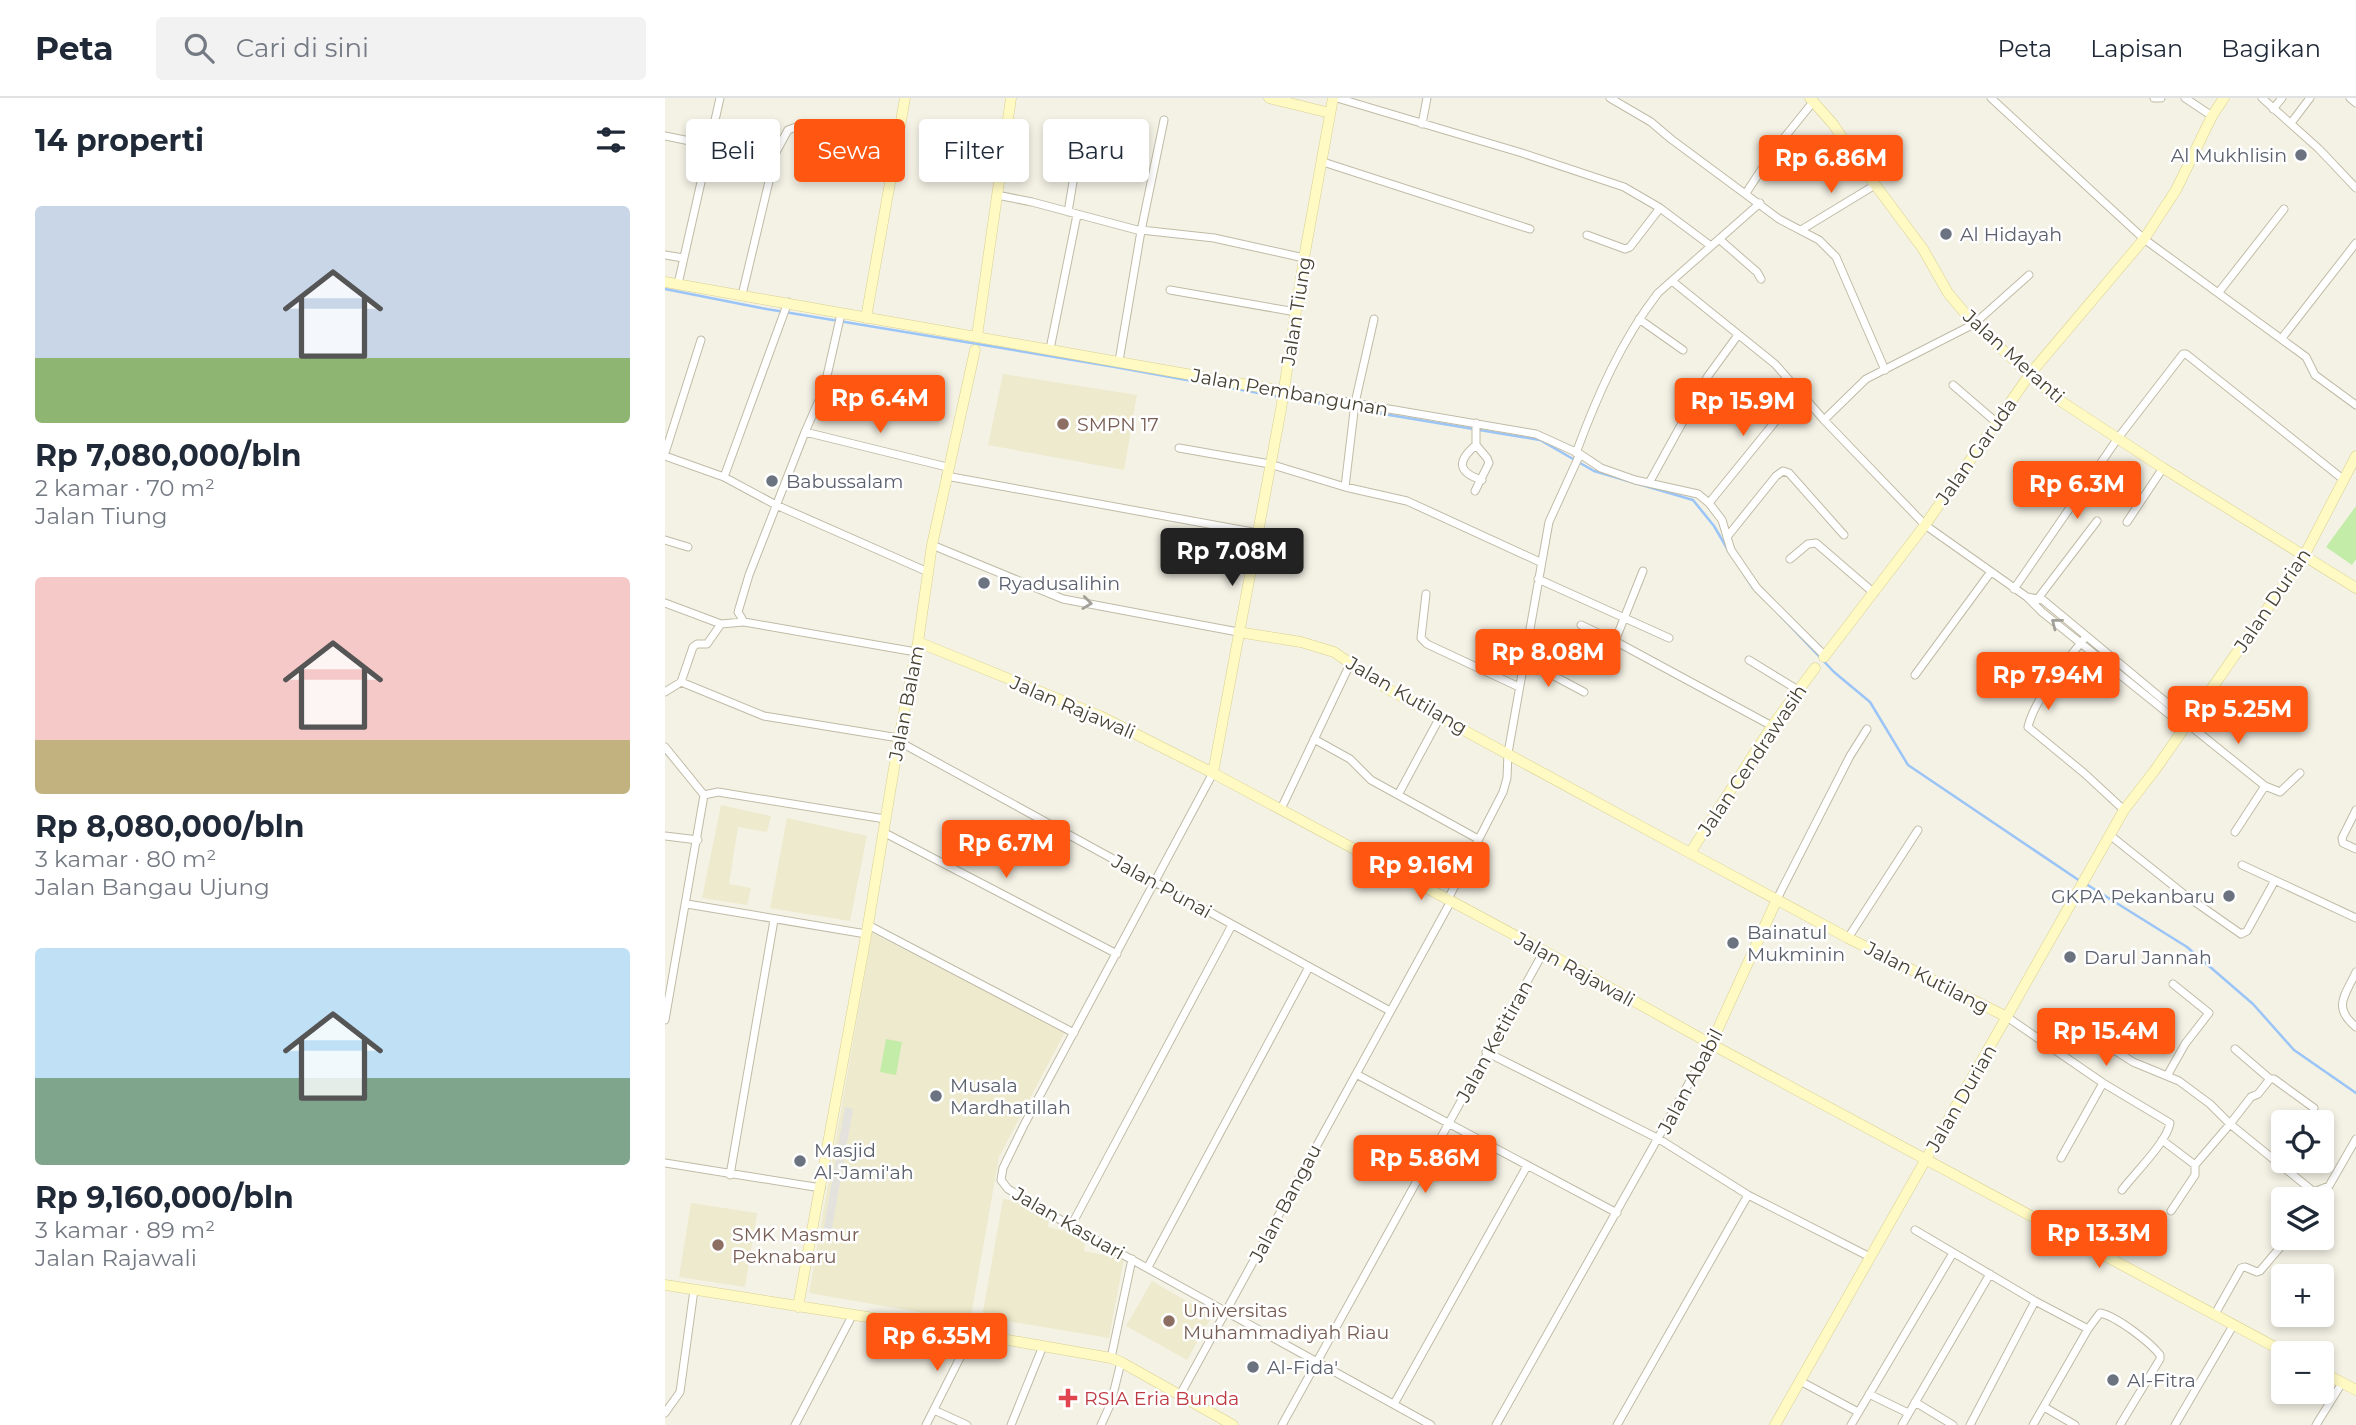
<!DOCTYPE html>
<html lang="id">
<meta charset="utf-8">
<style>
:root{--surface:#fff;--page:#f2f2f3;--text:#1f2937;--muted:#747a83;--line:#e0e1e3;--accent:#ff5711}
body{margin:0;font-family:Montserrat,sans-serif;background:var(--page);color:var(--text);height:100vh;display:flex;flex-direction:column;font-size:26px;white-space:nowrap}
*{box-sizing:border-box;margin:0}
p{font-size:23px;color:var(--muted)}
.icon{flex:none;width:38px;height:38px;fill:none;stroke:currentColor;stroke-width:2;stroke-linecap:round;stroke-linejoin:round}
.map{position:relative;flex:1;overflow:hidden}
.panel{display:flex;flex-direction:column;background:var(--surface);width:665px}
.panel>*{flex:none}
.hud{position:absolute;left:21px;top:21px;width:665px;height:63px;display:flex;gap:14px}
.fabs{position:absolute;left:1606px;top:1012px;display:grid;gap:14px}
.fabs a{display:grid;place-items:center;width:63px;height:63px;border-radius:7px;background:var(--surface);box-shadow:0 4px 10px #0003;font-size:35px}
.price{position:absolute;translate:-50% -60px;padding:0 16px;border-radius:7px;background:var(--accent);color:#fff;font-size:23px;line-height:46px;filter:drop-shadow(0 2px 4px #0008)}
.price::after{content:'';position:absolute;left:50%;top:42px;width:21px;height:16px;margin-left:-10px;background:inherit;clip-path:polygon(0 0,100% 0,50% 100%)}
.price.on{background:#222;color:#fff}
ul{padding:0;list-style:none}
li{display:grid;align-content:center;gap:14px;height:371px;padding:0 35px}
li span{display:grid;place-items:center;height:217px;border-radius:7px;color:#555}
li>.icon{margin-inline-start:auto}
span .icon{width:126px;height:126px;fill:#fffc;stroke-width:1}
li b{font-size:30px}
h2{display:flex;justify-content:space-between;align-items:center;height:84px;padding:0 35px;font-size:30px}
.pill{padding:0 24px;border-radius:7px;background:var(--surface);box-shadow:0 4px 10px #0003;font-size:24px;line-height:63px}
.pill.on{background:var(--accent);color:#fff}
header{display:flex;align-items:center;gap:42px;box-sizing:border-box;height:98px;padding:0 35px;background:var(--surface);border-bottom:2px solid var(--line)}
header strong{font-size:33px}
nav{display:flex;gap:38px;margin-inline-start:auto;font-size:24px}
.search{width:490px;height:63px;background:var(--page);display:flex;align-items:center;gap:18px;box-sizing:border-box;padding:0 24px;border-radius:7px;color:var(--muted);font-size:26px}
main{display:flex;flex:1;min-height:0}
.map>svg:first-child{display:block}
.education{fill:#eeeacd}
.green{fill:#c4eca9}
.parking{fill:#e4e2dd}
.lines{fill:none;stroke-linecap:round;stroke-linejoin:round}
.stream{stroke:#9bc4f7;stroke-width:2.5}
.street-casing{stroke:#c0bba6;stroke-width:9}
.secondary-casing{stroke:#d8d090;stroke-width:11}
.street{stroke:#fff;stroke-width:7}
.secondary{stroke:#fff9c4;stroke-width:10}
.oneway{stroke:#a3a09a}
.worship-dot{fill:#6b7280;stroke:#fff;stroke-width:2.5}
.education-dot{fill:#8d6e63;stroke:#fff;stroke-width:2.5}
.health-dot{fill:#e0444e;stroke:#fff;stroke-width:2.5}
.labels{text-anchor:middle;stroke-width:5;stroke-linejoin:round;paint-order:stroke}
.worship-label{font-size:19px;fill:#5b616d;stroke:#fff;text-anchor:start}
.street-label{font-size:19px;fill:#474234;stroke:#fff}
.education-label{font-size:19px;fill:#785e54;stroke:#fff;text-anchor:start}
.health-label{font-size:19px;fill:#be3a42;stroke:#fff;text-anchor:start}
</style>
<header>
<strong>Peta</strong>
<div class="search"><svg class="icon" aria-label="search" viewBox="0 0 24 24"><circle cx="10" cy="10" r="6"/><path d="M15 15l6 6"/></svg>Cari di sini</div>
<nav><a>Peta</a><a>Lapisan</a><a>Bagikan</a></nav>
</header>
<main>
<section class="panel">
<h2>14 properti<svg class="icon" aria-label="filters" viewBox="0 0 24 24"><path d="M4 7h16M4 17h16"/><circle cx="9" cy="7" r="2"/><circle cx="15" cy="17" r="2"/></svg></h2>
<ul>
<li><span style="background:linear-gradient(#c9d6e8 70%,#8fb573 0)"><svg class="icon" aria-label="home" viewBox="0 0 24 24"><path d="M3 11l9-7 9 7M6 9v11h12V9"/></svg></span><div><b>Rp 7,080,000/bln</b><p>2 kamar · 70 m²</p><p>Jalan Tiung</p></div></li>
<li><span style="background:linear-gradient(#f6c9c9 75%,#c2b280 0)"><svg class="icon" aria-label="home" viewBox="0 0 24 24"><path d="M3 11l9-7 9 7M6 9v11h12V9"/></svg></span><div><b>Rp 8,080,000/bln</b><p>3 kamar · 80 m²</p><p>Jalan Bangau Ujung</p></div></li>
<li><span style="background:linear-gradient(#bfe0f5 60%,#7fa58c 0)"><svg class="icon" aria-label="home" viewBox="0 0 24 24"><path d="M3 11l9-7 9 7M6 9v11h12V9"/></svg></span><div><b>Rp 9,160,000/bln</b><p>3 kamar · 89 m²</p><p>Jalan Rajawali</p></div></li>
</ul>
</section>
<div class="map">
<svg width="1691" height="1327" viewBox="0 0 1691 1327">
<rect width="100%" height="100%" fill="#f4f2e5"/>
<path class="education" d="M 338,276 L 472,297 L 459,372 L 323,347 Z
M 56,707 L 106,718 L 102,734 L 73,729 L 64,786 L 86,790 L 82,807 L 37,800 Z
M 122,720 L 202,738 L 185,823 L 105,810 Z
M 207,835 L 400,934 L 334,1059 L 305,1223 L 144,1195 Z
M 338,1101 L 371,1106 L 384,1117 L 383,1129 L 421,1138 L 419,1153 L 459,1161 L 444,1240 L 317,1219 Z
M 26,1105 L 92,1115 L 80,1189 L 14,1179 Z
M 487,1183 L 547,1218 L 522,1262 L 461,1228 Z"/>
<path class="green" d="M 1691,408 L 1691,461 L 1687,467 L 1661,449 Z
M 221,941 L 237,944 L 231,977 L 215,974 Z"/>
<path class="parking" d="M 180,1009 L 188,1011 L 165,1142 L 157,1141 Z"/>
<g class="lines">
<path class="stream" d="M 0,191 L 96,210 L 450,269 L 615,299
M 622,300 L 875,342 L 929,373 L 1028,402 L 1049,428 L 1063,452
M 1080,478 L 1088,490
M 1110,512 L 1169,574 L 1205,604 L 1243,667 L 1415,783
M 1421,786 L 1522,849 L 1588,906 L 1629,952 L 1691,995"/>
<defs>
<path id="street" d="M 672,0 L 857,55 L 959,89 L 995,110 L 1046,148
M 945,0 L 986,24 L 1006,41 L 1114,121 L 1154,142 L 1171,159 L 1220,272
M 1326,0 L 1479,141 L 1641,259 L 1650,277 L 1691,307
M 1489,0 L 1496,0
M 1520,0 L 1547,18
M 1597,0 L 1654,51 L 1691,90
M 1685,0 L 1691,5
M 1608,11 L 1617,0
M 1626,25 L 1645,0
M 757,26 L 762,0
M 0,38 L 44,47
M 44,43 L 111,54
M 658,64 L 865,131
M 1081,95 L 1110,51 L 1148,4
M 332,97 L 367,104 L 476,133
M 403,114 L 411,66
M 476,132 L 549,140 L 639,160
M 1136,132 L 1210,87
M 922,137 L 960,151 L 965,149 L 995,110
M 1054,141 L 1092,174 L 1096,181
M 0,157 L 18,160
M 1007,183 L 1110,266 L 1159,322 L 1260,427 L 1362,499 L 1377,514 L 1515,625 L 1523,626
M 13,186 L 55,0
M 505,192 L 631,214
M 1554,194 L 1619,111
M 77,197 L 111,54 L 123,32 L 134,28
M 176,216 L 159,291 L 140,334 L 84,477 L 73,514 L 79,524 L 251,554
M 974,221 L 1018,252
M 1617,240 L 1691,145
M 385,251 L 412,117
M 454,263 L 476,133 L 499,22
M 1288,287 L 1331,324
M 618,293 L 871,336 L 915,356 L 936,370 L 970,382 L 1033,396 L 1044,405 L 1057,422 L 1066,452 L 1092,490 L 1160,558
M 1159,322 L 1201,281 L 1309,226 L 1364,177
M 140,334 L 282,369
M 811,347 C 793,362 791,374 817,382
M 514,350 L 605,366 L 680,389 L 742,403 L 875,464
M 0,355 L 36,242
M 911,355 C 932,298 956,243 993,195 L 1095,105
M 0,358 L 59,379 L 111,407 L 263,474
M 281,378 L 593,435
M 59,379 L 123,204
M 984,385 L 1043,278 L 1073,237
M 680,389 L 690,305 L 709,221
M 810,393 L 824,365 L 822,360 L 811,347 L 811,325
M 1044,405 L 1135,293
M 1462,424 L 1498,370
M 1062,439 L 1111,378 L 1118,373 L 1124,375 L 1179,437
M 0,442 L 23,449
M 267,447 L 398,501 L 573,534
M 1125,461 L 1143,446 L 1151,445 L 1209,495
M 873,481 L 1004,540
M 1349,491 L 1453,340 L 1518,256 L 1521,256 L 1679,382
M 761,496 L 756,540 L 762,546 L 854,589
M 1362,499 L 1378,502 L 1519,619 L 1523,626 L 1600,688 L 1615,694 L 1635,675
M 1371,503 L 1432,423
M 0,505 L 56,526
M 916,527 L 950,543 L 1107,628
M 1419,541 C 1401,563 1369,602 1363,629 L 1419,675 L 1459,712
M 950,543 L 978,473
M 1084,562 L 1133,592
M 861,563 L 919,594
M 1250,577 L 1325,475
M 16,584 L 28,549 L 32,546 L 42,546 L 56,526 L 78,524
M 0,594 L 16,584 L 99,618 L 234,640
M 649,641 L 685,661 L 706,682 L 813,741
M 233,643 L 725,913
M 0,649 L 39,697
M 548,675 L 359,1027 L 338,1070 L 336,1082 L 343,1091 L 406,1128 L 766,1327
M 39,697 L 53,694 L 220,721
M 733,697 L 775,619
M 616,711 L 686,564
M 1691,712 L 1677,740 L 1678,745 L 1691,751
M 218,734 L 452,856
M 1570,734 L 1600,688
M 0,738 L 33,742
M 1446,738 L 1520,797 L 1576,836 L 1582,833 L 1609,784
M 1577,767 L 1691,820
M 783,801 L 838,694 L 842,680 L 843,655 L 884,424 L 915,356
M 1112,801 L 1185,658 L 1202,631
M 22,806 L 201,836
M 203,827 L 409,935
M 1183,840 L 1253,732
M 1691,874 C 1680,898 1667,909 1691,929
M 1342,919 L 1438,985 L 1505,1025 C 1502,1044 1469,1076 1457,1092
M 0,922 L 39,697
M 1432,941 L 1468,964 L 1514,983 L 1545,1006 L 1565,1026 L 1586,999 L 1593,996 L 1605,981 L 1609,981 L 1649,1010
M 1570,951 L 1605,981
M 821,954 L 994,1041 L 1083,1097 L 1205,1159
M 691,976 L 952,1115
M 1502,978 L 1520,946 L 1544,915 L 1508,886
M 1497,1042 L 1530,1067 L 1565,1026 L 1649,1094
M 1396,1060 L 1438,985
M 0,1065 L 156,1090
M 65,1077 L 109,822
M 1649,1094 L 1664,1088 L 1691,1041
M 1506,1113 L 1530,1077 L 1530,1067
M 406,1128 L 567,827
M 1250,1132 L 1370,1203 L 1423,1231
M 483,1169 L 644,869
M 1550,1216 L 1576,1170 L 1580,1169 L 1592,1174 L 1595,1173 L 1624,1139
M 446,1260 L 467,1161
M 1135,1283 L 1193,1314
M 1204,1296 L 1243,1315
M 515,1297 L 786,803
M 1250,1304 L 1288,1327
M 729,1306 L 862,1068
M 1379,1309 L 1410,1327
M 269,1312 L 302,1327
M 0,1315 L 15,1294 L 29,1192
M 130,1327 L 187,1218
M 261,1327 L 307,1236
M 346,1327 L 378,1248
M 436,1327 L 446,1305 L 456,1264
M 617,1327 L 879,853
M 831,1327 L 1046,946
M 952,1327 L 1083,1097
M 1186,1327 L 1288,1155
M 1237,1327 L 1325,1176
M 1305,1327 L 1370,1203
M 1368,1327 L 1423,1231 L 1435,1215 C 1451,1218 1485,1244 1495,1257 L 1495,1261 L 1455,1327
M 1510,1327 L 1569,1226
M 1651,1327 L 1677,1285"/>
<path id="secondary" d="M 604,0 L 665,15
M 1145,0 L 1168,26 L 1194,65 L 1258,151 L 1283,195 L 1309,226 L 1391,300 L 1498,370 L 1691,490
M 0,184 L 618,293
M 201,220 L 240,0
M 312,238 L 346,0
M 573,534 L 636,544 L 669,554 L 721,590 L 1025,755 L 1183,840 L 1342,919
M 253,544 L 435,618 L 548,675 L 879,853 L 1046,946 L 1621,1255
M 1159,559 L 1260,427 L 1365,276 L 1479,141 L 1511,92 L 1547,18 L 1559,0
M 548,675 L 616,311 L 639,160 L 668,0
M 1025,755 L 1107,628 L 1150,570
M 1046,946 L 1112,801
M 0,1187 L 297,1234 L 446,1260 L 456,1264 L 568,1327
M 133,1209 L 203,827 L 234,640 L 253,544 L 267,447 L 310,252
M 1657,1274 L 1691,1292
M 1110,1327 L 1459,712 L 1490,672 L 1639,458 L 1691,358"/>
</defs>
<use href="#street" class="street-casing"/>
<use href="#secondary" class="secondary-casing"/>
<use href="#street" class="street"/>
<use href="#secondary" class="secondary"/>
</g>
<defs><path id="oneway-chevron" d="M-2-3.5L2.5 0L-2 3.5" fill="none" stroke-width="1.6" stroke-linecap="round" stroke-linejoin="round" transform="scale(1.75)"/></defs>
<g class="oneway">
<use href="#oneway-chevron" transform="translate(422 505) rotate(7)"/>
<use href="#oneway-chevron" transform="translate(1391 525) rotate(-142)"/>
</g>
<g class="worship-dot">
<circle cx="1636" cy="57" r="7"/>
<circle cx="1281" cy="136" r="7"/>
<circle cx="107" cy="383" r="7"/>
<circle cx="319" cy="485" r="7"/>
<circle cx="1564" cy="798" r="7"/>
<circle cx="1068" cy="845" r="7"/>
<circle cx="1405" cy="859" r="7"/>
<circle cx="271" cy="998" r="7"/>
<circle cx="135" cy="1063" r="7"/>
<circle cx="588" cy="1269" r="7"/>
<circle cx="1448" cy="1282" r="7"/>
</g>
<g class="education-dot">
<circle cx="398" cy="326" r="7"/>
<circle cx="53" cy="1147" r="7"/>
<circle cx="504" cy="1223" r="7"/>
</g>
<path class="health-dot" d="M399.5 1289.5h7v7h7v7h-7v7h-7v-7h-7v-7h7z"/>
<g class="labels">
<g class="worship-label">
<text x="1622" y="64" text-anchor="end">Al Mukhlisin</text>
<text x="1295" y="143">Al Hidayah</text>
<text x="121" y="390">Babussalam</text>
<text x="333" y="492">Ryadusalihin</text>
<text x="1550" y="805" text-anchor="end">GKPA Pekanbaru</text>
<text x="1082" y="841">Bainatul<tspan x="1082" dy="22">Mukminin</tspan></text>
<text x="1419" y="866">Darul Jannah</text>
<text x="285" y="994">Musala<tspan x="285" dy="22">Mardhatillah</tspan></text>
<text x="149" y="1059">Masjid<tspan x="149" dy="22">Al-Jami'ah</tspan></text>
<text x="602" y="1276">Al-Fida'</text>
<text x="1462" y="1289">Al-Fitra</text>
</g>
<g class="street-label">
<text transform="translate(631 213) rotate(-81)" y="7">Jalan Tiung</text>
<text transform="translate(1349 258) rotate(42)" y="7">Jalan Meranti</text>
<text transform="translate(625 294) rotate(10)" y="7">Jalan Pembangunan</text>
<text transform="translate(1311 353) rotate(-55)" y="7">Jalan Garuda</text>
<text transform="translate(1607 502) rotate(-56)" y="7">Jalan Durian</text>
<text transform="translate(742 597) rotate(30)" y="7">Jalan Kutilang</text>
<text transform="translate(241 605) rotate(-79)" y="7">Jalan Balam</text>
<text transform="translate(408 609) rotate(23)" y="7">Jalan Rajawali</text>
<text transform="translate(1087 662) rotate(-56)" y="7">Jalan Cendrawasih</text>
<text transform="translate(497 788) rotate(29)" y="7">Jalan Punai</text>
<text transform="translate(910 871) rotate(29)" y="7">Jalan Rajawali</text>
<text transform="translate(1262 879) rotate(27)" y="7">Jalan Kutilang</text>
<text transform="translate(829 943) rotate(-61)" y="7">Jalan Ketitiran</text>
<text transform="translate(1025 983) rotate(-62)" y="7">Jalan Ababil</text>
<text transform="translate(1296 1000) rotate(-60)" y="7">Jalan Durian</text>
<text transform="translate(620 1105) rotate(-62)" y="7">Jalan Bangau</text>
<text transform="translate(404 1125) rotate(30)" y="7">Jalan Kasuari</text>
</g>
<g class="education-label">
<text x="412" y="333">SMPN 17</text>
<text x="67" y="1143">SMK Masmur<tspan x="67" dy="22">Peknabaru</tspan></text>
<text x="518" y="1219">Universitas<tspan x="518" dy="22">Muhammadiyah Riau</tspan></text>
</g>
<g class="health-label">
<text x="419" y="1307">RSIA Eria Bunda</text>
</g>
</g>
</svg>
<div class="fabs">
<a><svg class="icon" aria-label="locate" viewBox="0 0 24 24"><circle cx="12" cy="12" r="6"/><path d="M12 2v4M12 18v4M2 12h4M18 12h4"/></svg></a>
<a><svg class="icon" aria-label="layers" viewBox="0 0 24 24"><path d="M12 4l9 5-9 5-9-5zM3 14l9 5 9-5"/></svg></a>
<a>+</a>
<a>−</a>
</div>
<b class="price" style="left:1166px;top:97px">Rp 6.86M</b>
<b class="price" style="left:215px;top:337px">Rp 6.4M</b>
<b class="price" style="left:1078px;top:340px">Rp 15.9M</b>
<b class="price" style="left:1412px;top:423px">Rp 6.3M</b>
<b class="price on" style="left:567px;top:490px">Rp 7.08M</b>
<b class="price" style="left:883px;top:591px">Rp 8.08M</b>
<b class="price" style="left:1383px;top:614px">Rp 7.94M</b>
<b class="price" style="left:1573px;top:648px">Rp 5.25M</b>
<b class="price" style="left:341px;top:782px">Rp 6.7M</b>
<b class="price" style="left:756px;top:804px">Rp 9.16M</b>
<b class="price" style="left:1441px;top:970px">Rp 15.4M</b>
<b class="price" style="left:760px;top:1097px">Rp 5.86M</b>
<b class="price" style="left:1434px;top:1172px">Rp 13.3M</b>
<b class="price" style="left:272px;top:1275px">Rp 6.35M</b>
<div class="hud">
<a class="pill">Beli</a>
<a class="pill on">Sewa</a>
<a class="pill">Filter</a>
<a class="pill">Baru</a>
</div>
</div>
</main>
